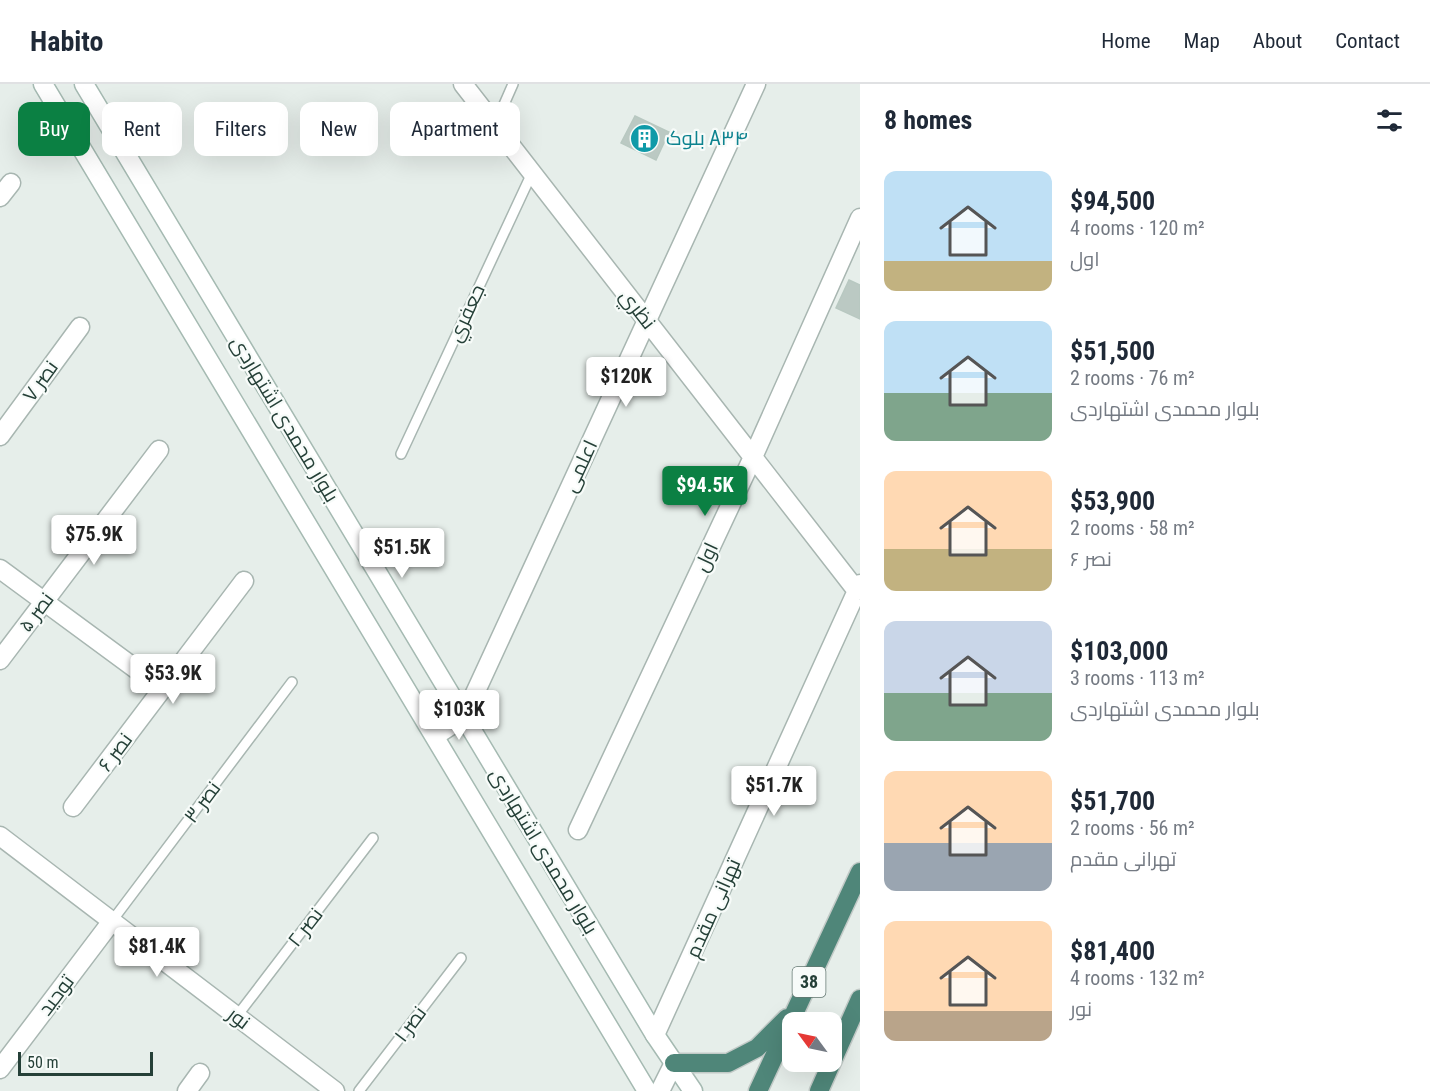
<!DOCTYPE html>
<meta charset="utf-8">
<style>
:root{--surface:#fff;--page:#f6f6f7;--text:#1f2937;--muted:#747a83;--line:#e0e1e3;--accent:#0b8043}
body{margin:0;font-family:"Roboto Condensed",Cairo,sans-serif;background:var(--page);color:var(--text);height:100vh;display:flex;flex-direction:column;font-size:22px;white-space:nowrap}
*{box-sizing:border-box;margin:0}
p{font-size:20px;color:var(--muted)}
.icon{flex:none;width:33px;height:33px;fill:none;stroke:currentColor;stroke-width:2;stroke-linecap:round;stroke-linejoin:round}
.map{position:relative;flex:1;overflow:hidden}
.details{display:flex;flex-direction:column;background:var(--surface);width:570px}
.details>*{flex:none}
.banner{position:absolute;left:18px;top:18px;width:570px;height:54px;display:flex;gap:12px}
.needle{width:39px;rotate:303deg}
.tools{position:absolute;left:782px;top:928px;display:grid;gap:12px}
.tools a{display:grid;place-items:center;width:60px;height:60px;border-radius:12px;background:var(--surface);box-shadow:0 6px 24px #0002;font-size:30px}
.scale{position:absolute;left:18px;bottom:15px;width:135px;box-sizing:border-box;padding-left:6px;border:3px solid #254038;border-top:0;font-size:16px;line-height:21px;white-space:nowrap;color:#254038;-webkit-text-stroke:4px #f7fbf9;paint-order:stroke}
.price{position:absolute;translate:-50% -51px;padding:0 14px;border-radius:6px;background:#fff;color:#222;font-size:20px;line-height:39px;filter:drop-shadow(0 2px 3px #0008)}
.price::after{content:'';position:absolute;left:50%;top:36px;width:18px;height:14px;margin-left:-9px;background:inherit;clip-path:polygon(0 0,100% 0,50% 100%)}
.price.current{background:var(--accent);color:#fff}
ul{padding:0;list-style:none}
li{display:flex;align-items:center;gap:18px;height:150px;padding:0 24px}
li span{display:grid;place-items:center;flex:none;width:168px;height:120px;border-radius:12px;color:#555}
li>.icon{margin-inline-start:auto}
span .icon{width:72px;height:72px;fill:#fffc;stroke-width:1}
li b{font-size:26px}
h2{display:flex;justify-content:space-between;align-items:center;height:72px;padding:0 24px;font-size:26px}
.pill{padding:0 21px;border-radius:12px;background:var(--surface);box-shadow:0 6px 24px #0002;font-size:21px;line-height:54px}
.pill.current{background:var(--accent);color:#fff}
header{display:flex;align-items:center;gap:36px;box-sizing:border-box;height:84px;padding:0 30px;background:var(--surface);border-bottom:2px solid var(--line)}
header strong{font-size:28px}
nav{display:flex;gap:33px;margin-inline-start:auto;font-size:21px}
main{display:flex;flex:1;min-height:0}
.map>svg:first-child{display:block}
.building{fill:#bbc9c3;stroke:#b8c8c1;stroke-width:1.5}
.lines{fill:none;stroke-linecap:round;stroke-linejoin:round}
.service-casing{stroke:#a8b6b1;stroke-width:12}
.minor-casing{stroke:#a8b6b1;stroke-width:21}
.tertiary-casing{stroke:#a8b6b1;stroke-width:21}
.secondary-casing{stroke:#a5bab2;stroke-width:21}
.trunk-casing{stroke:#c2cac7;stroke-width:21}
.service{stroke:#fff;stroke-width:9}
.minor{stroke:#fff;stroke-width:18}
.tertiary{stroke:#fff;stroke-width:18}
.secondary{stroke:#fff;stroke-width:18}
.trunk{stroke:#4f8679;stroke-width:18}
.labels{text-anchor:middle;stroke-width:4.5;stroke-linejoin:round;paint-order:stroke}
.shield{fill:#f7fbf9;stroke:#647872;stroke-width:1.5}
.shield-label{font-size:18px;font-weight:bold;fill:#254038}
.culture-label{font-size:20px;fill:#0d838f;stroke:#f7fbf9;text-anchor:start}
.street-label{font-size:20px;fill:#254038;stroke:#f7fbf9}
</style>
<header>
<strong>Habito</strong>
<nav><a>Home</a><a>Map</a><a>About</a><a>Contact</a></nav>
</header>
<main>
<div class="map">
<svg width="860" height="1007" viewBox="0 0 860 1007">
<rect width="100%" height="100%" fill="#e6eeea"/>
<path class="building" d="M 635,32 L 669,48 L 656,76 L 621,59 Z
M 849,196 L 860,201 L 860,235 L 836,224 Z"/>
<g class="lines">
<defs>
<path id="service" d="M 495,41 L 513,0
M 401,370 L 532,89
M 112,837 L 292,598
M 237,932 L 373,754
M 359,1007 L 461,874"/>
<path id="minor" d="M 463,0 L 857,507
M 0,113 L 11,99
M 0,352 L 80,243
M 0,485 L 163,605
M 0,576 L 159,366
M 435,652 L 464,633 L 756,0
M 73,723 L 244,497
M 578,746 L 753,373 L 860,134
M 0,752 L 335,1007
M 655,951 L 860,500
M 0,985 L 112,837
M 187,1007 L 200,989"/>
<path id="tertiary" d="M 660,1007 L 674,979"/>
<path id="secondary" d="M 43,0 L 647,1007
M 84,0 L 655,951 L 693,1007"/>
<path id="trunk" d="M 674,979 L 728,979 L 757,964 L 787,934
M 758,1007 L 860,788
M 819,1007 L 860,915"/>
</defs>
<use href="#service" class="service-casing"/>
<use href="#minor" class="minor-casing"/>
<use href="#tertiary" class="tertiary-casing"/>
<use href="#secondary" class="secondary-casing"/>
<use href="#trunk" class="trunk-casing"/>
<use href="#service" class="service"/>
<use href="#minor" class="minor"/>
<use href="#tertiary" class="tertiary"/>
<use href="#secondary" class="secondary"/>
<use href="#trunk" class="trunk"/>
</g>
<defs>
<symbol id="building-disc" viewBox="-11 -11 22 22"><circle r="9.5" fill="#0f9aa8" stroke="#f7fbf9"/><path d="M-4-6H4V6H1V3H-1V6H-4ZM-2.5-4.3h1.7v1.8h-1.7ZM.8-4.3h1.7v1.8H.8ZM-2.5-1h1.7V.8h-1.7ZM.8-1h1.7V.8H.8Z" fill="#fff"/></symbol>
</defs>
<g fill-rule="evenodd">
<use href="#building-disc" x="628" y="38" width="33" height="33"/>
</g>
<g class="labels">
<rect class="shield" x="792.5" y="883" width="33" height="30" rx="4.5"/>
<g class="shield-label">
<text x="809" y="904">38</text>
</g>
<g class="culture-label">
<text x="666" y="61">بلوک A۳۴</text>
</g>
<g class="street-label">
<text transform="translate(638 225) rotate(52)" y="7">نظري</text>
<text transform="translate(466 229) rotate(-65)" y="7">جعفري</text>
<text transform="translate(40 297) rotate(-54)" y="7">نصر ۷</text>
<text transform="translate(285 335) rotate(59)" y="7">بلوار محمدی اشتهاردی</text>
<text transform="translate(580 382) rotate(-65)" y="7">اعلمی</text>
<text transform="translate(706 473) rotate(-65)" y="7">اول</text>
<text transform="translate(36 528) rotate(-53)" y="7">نصر ۵</text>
<text transform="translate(115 668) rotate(-53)" y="7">نصر ۶</text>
<text transform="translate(202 718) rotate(-53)" y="7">نصر ۳</text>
<text transform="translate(544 767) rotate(59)" y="7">بلوار محمدی اشتهاردی</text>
<text transform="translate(713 824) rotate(-66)" y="7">تهرانی مقدم</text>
<text transform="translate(305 843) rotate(-52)" y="7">نصر ۲</text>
<text transform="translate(56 911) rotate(-53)" y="7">توحید</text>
<text transform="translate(239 934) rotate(37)" y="7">نور</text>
<text transform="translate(410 940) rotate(-53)" y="7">نصر ۱</text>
</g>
</g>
</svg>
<div class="tools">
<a><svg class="needle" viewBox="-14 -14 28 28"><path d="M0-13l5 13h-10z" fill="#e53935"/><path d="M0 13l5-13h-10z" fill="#747a83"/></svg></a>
</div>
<div class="scale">50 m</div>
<b class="price" style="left:626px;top:324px">$120K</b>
<b class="price current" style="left:705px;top:433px">$94.5K</b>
<b class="price" style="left:94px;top:482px">$75.9K</b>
<b class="price" style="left:402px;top:495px">$51.5K</b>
<b class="price" style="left:173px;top:621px">$53.9K</b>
<b class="price" style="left:459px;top:657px">$103K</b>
<b class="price" style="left:774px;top:733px">$51.7K</b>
<b class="price" style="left:157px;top:894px">$81.4K</b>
<div class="banner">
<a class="pill current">Buy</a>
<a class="pill">Rent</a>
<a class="pill">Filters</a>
<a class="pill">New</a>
<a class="pill">Apartment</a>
</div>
</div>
<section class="details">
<h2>8 homes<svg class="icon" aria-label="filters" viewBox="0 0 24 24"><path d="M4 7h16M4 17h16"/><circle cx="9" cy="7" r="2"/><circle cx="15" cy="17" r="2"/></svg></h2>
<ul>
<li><span style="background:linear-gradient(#bfe0f5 75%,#c2b280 0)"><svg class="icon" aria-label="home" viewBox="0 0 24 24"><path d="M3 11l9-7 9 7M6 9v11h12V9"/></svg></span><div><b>$94,500</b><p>4 rooms · 120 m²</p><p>اول</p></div></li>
<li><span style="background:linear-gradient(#bfe0f5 60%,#7fa58c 0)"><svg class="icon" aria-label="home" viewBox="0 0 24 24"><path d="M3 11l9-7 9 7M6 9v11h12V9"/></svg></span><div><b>$51,500</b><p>2 rooms · 76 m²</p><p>بلوار محمدی اشتهاردی</p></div></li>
<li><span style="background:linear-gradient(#ffd9b3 65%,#c2b280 0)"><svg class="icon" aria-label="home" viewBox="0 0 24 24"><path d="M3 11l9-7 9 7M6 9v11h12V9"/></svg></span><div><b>$53,900</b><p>2 rooms · 58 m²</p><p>نصر ۶</p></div></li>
<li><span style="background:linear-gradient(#c9d6e8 60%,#7fa58c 0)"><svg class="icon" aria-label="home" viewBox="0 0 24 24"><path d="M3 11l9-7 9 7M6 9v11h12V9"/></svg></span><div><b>$103,000</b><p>3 rooms · 113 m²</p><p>بلوار محمدی اشتهاردی</p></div></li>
<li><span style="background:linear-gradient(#ffd9b3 60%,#9aa5b1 0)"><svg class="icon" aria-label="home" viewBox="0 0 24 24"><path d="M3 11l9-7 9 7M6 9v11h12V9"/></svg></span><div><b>$51,700</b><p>2 rooms · 56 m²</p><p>تهرانی مقدم</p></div></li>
<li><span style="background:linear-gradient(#ffd9b3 75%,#b9a48a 0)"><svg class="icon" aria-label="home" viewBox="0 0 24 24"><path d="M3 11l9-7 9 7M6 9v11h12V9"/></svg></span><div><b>$81,400</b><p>4 rooms · 132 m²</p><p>نور</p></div></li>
</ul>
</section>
</main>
